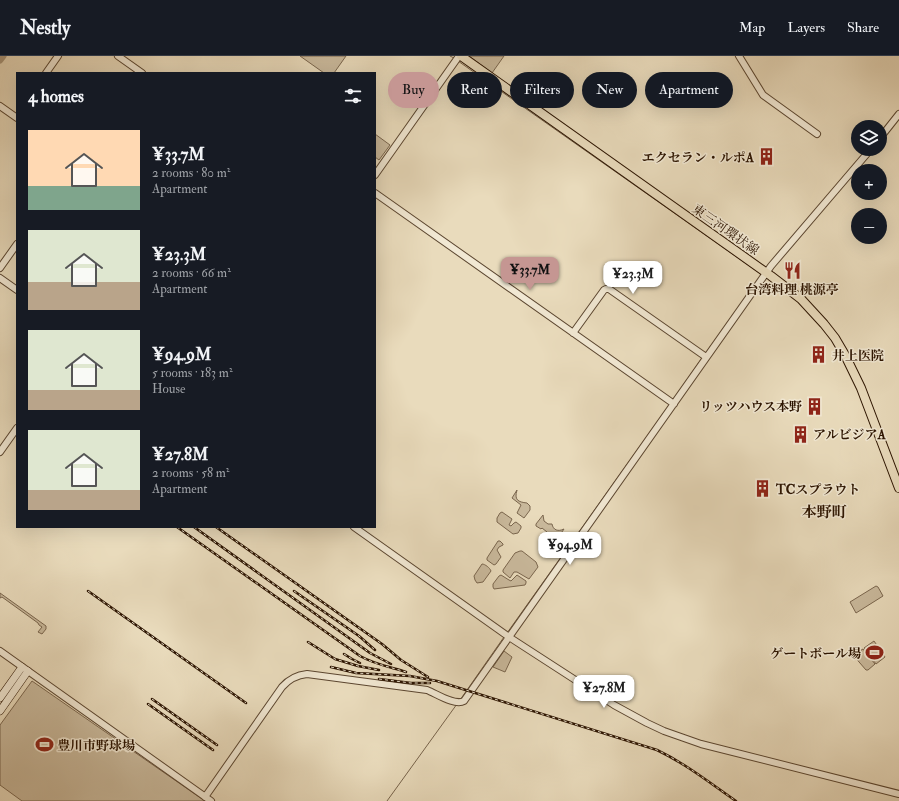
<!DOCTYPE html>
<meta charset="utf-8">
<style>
:root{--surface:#171b24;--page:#20242c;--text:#f1f3f6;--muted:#9ea1a6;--line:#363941;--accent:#c59692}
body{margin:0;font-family:"IM FELL Double Pica","Noto Serif JP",serif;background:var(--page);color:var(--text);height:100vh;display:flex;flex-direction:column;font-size:15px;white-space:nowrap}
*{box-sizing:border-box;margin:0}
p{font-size:13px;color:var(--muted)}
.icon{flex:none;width:22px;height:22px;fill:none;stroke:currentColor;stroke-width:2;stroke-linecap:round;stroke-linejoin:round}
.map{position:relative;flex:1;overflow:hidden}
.sheet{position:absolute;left:16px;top:16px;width:360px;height:456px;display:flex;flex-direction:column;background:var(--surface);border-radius:0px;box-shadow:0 4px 16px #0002}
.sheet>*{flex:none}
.banner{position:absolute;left:388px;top:16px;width:380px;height:36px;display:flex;gap:8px}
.tools{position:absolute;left:851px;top:64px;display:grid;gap:8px}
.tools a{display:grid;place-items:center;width:36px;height:36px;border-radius:50%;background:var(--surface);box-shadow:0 4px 16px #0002;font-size:20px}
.price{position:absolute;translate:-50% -34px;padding:0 9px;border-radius:8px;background:#fff;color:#222;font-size:13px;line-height:26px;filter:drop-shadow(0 1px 2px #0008)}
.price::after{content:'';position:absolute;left:50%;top:24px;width:12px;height:9px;margin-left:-6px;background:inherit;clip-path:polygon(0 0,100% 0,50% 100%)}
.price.on{background:var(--accent);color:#111}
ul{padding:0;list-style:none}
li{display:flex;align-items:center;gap:12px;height:100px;padding:0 12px}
li span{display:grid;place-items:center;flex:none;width:112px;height:80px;border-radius:0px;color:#555}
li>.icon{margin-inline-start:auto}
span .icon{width:48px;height:48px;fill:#fffc;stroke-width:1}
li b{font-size:17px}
h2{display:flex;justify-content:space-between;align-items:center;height:48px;padding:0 12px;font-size:17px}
.pill{padding:0 14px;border-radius:18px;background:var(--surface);box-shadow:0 4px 16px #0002;font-size:14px;line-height:36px}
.pill.on{background:var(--accent);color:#111}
header{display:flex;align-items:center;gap:24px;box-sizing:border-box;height:56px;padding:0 20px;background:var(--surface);border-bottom:1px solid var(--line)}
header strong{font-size:19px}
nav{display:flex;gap:22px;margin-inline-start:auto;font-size:14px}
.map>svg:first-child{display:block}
.green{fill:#c9b99c;stroke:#7a664e}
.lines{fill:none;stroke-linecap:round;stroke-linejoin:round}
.stream{stroke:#77634b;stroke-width:1}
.river{stroke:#a9977c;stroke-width:7}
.tertiary-casing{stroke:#5b4630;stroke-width:8}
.secondary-casing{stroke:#2c1401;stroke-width:8}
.primary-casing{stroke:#2c1401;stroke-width:10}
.tertiary{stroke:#f1e8d3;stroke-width:6}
.secondary{stroke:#f1e8d3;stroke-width:7}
.primary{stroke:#e9dbbc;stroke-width:8}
.rail-casing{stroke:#2c1401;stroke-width:2.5}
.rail{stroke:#f1e8d3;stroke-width:1;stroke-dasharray:3;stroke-linecap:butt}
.labels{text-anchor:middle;stroke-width:3;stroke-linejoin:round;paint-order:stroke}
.poi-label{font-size:13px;font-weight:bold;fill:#2c1401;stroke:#f1e8d3;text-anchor:start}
.street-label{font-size:13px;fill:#2c1401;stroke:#f1e8d3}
.quarter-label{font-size:15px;font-weight:bold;fill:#2c1401;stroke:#f1e8d3}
</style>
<header>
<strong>Nestly</strong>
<nav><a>Map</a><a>Layers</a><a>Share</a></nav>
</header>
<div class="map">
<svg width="899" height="745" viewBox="0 0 899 745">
<rect width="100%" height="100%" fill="#e9dbbc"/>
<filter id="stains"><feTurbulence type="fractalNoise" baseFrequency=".005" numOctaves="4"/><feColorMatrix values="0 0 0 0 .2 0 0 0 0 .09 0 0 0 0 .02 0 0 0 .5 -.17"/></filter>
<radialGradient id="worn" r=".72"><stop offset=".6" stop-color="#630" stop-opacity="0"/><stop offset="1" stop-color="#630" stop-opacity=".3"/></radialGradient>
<path class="green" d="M 300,0 L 346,0 L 334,17 L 324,17 Z
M 469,0 L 504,0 L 492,17 Z
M 375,78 L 390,89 L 379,104 L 375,101 Z
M 517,434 C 514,444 518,446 527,447 L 530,450 L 530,454 L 524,462 L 517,457 L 521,449 L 512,442 Z
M 502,456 L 512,463 L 509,469 L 511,470 L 514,467 L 516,466 L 521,470 L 521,472 L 518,477 L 513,478 L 497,466 L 497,462 L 500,457 Z
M 543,459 L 544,465 L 548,468 L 552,468 C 553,474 558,476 564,473 L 557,483 L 555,484 L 547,478 L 547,476 L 542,472 L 541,473 L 536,470 L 536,468 Z
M 498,485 L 500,485 L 503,488 L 503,489 L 499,491 L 497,494 L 501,501 L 496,508 L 494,509 L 487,504 L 487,502 Z
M 520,495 L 522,495 L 536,506 L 538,511 L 529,523 L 517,516 L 514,516 L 510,522 L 503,516 L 503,514 L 515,497 Z
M 482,508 C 485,508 490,512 491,515 L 483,526 L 477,527 L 475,524 L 474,520 Z
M 501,519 L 509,524 L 511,525 L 517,519 L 526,525 L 526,527 L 525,529 L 494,533 L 493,531 L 493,528 L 499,520 Z
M 876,530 L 878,531 L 883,540 L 856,557 L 850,546 Z
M 0,537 L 46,570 L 46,573 L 42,578 L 38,576 L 42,571 L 39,569 L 38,567 L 2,541 L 0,542 Z
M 874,585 L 885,601 L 876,608 L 864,592 Z
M 863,593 L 875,608 L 868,614 L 866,614 L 853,599 Z
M 504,595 L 512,601 L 505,616 L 493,611 Z
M 32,625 L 205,745 L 22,745 L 0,729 L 0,669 Z"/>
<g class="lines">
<path class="stream" d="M 450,0 L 454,2
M 458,5 L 761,218
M 705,298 L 737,253
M 673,344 L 702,302
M 507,577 L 670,348
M 460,644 L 504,581
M 387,745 L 457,648"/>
<path class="river" d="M 0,4 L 3,0"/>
<defs>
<path id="tertiary" d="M 118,0 L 142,17
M 739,0 L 763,39 L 817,78
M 46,17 L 58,0
M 0,50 L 17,62
M 880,82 L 899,58
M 375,119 L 459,0
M 375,137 L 674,348
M 0,212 L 17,188
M 0,222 L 17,234
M 573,277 L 604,234 L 606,233 L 609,233 L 706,301
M 0,396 L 17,372
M 354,471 L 509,581 L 614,649 L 647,667 L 664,675 L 701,688 L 899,738
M 0,595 L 211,745
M 205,741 L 282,631 C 289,623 297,619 307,618 L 427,634 C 437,638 455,650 464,645 L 771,210 L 871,93"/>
<path id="secondary" d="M 0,642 L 22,611
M 0,655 L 28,615"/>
<path id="primary" d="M 461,0 L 771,220 L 801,243 L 824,268 L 835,282 L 845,299 L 861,332 L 899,432"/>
</defs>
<use href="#tertiary" class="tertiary-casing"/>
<use href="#secondary" class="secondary-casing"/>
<use href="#primary" class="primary-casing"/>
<use href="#tertiary" class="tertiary"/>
<use href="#secondary" class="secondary"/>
<use href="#primary" class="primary"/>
<defs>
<path id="rail" d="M 177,471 L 360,600 C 374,608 390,611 406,616
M 194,471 L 370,597 L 391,608
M 216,471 L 382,588 L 401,604 L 428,621
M 88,535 L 246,647
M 294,535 L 359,580 L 375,594
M 308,586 L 335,603 L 358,610 L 379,614
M 344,598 L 352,603 L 360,607
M 331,611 L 356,617 L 410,620 L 437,625 L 657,694 C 686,708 710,727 736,745
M 379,623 L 411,627 L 430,627
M 152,643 L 217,689
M 148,648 L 213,694"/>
</defs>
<use href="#rail" class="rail-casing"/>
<use href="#rail" class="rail"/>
</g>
<defs>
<symbol id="building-bare" viewBox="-9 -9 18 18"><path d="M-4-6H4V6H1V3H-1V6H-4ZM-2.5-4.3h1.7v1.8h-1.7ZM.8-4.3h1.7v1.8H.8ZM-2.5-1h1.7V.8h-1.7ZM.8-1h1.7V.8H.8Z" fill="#8f2418" stroke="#f1e8d3" stroke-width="2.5" paint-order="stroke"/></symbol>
<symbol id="restaurant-bare" viewBox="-9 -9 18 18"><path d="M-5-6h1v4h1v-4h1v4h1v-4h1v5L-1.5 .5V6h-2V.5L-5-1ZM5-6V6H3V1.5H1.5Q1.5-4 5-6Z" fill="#8f2418" stroke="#f1e8d3" stroke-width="2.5" paint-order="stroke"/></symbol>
<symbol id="stadium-bare" viewBox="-9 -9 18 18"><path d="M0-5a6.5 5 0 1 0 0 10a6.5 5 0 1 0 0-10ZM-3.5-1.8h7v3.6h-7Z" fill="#8f2418" stroke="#f1e8d3" stroke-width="2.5" paint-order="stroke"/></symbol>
</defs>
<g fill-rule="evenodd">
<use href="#building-bare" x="754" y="88" width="25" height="25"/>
<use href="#restaurant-bare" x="780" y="202" width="25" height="25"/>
<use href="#building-bare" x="806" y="286" width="25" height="25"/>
<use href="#building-bare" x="802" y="338" width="25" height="25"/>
<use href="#building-bare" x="788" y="366" width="25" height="25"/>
<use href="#building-bare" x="750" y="420" width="25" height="25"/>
<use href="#stadium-bare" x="862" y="584" width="25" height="25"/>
<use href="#stadium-bare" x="32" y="676" width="25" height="25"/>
</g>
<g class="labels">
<g class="poi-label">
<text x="754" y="106" text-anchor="end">エクセラン・ルポA</text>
<text x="792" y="238" text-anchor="middle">台湾料理 桃源亭</text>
<text x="832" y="304">井上医院</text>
<text x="802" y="355" text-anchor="end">リッツハウス本野</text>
<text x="813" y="383">アルビジアA</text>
<text x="776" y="438">TCスプラウト</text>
<text x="861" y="602" text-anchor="end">ゲートボール場</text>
<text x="57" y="694">豊川市野球場</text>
</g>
<g class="street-label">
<text transform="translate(726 173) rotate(35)" y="5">東三河環状線</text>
</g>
<g class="quarter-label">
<text x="824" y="461">本野町</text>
</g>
</g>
<rect width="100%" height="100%" filter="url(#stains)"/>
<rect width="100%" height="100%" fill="url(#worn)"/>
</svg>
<div class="tools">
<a><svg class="icon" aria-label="layers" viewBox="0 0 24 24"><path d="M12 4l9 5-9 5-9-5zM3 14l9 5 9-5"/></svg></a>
<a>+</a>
<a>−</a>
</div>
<b class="price on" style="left:530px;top:235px">¥33.7M</b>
<b class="price" style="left:633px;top:239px">¥23.3M</b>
<b class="price" style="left:570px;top:510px">¥94.9M</b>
<b class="price" style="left:604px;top:653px">¥27.8M</b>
<div class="banner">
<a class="pill on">Buy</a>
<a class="pill">Rent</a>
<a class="pill">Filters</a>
<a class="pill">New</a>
<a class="pill">Apartment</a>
</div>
<section class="sheet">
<h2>4 homes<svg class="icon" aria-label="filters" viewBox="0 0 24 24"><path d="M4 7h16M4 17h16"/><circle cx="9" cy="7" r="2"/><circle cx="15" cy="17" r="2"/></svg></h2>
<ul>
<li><span style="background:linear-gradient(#ffd9b3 70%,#7fa58c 0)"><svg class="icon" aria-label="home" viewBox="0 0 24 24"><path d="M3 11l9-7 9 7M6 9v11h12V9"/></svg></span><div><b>¥33.7M</b><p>2 rooms · 80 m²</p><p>Apartment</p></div></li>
<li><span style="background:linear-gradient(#dfe7d0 65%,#b9a48a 0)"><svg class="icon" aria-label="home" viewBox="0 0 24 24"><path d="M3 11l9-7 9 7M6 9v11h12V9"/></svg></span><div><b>¥23.3M</b><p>2 rooms · 66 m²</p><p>Apartment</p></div></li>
<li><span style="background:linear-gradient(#dfe7d0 75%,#b9a48a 0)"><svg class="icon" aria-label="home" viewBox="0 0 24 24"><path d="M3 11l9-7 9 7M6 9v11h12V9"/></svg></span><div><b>¥94.9M</b><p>5 rooms · 183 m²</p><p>House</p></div></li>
<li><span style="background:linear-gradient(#dfe7d0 75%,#b9a48a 0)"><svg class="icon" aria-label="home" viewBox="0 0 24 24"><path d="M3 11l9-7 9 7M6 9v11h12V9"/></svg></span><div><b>¥27.8M</b><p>2 rooms · 58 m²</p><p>Apartment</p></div></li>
</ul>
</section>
</div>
